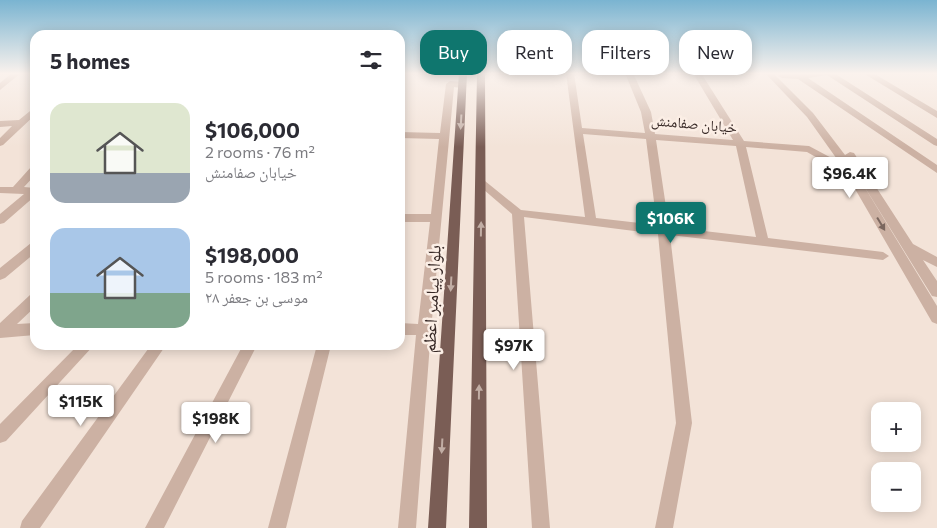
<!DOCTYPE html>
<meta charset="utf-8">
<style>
:root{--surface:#fff;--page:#f2f2f3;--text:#2b2b33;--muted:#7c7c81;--accent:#0f766e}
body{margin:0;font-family:Commissioner,"Noto Naskh Arabic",sans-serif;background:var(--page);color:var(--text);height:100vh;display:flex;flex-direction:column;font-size:19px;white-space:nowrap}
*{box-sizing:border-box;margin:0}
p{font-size:16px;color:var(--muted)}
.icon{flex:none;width:28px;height:28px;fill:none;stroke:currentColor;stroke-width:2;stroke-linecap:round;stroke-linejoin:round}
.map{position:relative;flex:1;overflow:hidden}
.panel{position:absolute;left:30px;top:30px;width:375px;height:320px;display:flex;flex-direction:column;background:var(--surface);border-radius:15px;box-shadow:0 2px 12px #0003}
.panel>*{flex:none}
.top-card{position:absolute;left:420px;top:30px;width:441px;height:45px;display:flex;gap:10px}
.buttons{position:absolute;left:871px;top:402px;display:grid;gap:10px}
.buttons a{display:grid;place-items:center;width:50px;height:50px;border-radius:10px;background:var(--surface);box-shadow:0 2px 12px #0003;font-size:25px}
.price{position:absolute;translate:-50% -42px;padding:0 11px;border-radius:5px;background:#fff;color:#222;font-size:16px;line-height:32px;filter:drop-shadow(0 1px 2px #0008)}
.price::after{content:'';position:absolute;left:50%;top:30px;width:15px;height:11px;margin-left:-8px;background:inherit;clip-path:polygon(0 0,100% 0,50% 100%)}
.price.active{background:var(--accent);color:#fff}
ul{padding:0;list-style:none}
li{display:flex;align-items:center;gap:15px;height:125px;padding:0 20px}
li span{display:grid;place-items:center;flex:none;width:140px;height:100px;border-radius:15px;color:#555}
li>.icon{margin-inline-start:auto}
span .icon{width:60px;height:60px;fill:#fffc;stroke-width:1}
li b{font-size:21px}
h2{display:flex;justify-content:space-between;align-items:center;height:60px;padding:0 20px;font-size:21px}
.chip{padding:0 18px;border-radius:15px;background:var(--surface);box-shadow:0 2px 12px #0003;font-size:18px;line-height:45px}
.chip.active{background:var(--accent);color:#fff}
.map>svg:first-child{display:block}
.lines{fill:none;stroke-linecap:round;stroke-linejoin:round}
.minor{fill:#ccb1a3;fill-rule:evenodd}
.major{fill:#7a5d55;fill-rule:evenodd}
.oneway{fill:#c1ada4}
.oneway2{fill:#7a665e}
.labels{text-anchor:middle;stroke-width:5;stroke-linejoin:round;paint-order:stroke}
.far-street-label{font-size:15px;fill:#372926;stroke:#fbeee5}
.street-label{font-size:18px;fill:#372926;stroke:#fbeee5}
</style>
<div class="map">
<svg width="937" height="528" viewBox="0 0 937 528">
<rect width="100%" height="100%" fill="#f3e3d8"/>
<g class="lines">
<path class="minor" d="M 12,73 L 21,73 L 0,90 L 0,83 Z
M 566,73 L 574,73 L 582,128 L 645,133 L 641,112 L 625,73 L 633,73 L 651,112 L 655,134 L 733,140 L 693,73 L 701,73 L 744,141 L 809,146 L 839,162 L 807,117 L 765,73 L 773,73 L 813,113 L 845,155 L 850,152 L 854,153 L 913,244 L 937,257 L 937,267 L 923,260 L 937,281 L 937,297 L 932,296 L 856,173 L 937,306 L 937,324 L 932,322 L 847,175 L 807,152 L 746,147 L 768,238 L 883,252 L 889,256 L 883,260 L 670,235 L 692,423 L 673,528 L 655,528 L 676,423 L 658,234 L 524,217 L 550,528 L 532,528 L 512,214 L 476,183 L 477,181 L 485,181 L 521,210 L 585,217 ZM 583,134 L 646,139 L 657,225 L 596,218 ZM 656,140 L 736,146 L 756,237 L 669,227 Z
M 811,73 L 834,73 L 937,139 L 937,146 L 934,145 L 827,75 L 808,78 L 937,165 L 937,173 L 798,79 L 782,78 L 778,76 L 782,74 Z
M 863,73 L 873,73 L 937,111 L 937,118 Z
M 450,81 L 462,82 L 466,85 L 462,88 L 454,87 L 431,330 L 416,528 L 398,528 L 416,335 L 400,335 L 400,323 L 418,324 L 430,222 L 400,222 L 400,214 L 431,214 L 439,139 L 400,138 L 400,132 L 440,133 L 446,84 Z
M 35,107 L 35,115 L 3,145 L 0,146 L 0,138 L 12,126 L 0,127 L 0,121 L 19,120 Z
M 35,166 L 35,175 L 24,187 L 35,188 L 35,196 L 4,223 L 0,224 L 0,214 L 24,194 L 0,193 L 0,187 L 13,187 L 31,167 Z
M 35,242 L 35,253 L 5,278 L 0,280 L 0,268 L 31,243 Z
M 35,294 L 35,307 L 17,324 L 35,323 L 35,335 L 0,338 L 0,323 L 30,295 Z
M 78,345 L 94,345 L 6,441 L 0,443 L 0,424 Z
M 151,345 L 166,345 L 40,528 L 20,528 L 22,521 Z
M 243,345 L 257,345 L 164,528 L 145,528 Z
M 317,345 L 331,345 L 286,528 L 268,528 Z"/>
<path class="major" d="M 459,73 L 467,73 L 446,528 L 428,528 Z
M 477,73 L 485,73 L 487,528 L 469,528 Z"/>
</g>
<defs><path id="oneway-solid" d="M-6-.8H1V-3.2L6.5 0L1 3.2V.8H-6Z" transform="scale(1.25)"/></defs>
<g class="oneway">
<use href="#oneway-solid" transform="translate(461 122) rotate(93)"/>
<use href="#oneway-solid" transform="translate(481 229) rotate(-89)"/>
<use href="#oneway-solid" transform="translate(451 284) rotate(93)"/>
<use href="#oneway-solid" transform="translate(479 392) rotate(-89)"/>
<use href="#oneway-solid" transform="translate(442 446) rotate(93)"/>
</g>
<use class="oneway2" href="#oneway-solid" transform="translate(881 224) rotate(59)"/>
<linearGradient id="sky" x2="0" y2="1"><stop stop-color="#7ab4d1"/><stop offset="0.5" stop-color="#faf2ed"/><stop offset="1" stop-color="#faf2ed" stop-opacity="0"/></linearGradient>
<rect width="937" height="147" fill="url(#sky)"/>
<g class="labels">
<g class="far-street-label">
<text transform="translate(694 124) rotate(5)" y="5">خیابان صفامنش</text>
</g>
<g class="street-label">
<text transform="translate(432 299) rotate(-87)" y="6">بلوار پیامبر اعظم</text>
</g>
</g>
</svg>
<div class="buttons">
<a>+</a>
<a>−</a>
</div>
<b class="price" style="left:850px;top:199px">$96.4K</b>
<b class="price active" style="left:671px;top:244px">$106K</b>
<b class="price" style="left:514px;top:371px">$97K</b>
<b class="price" style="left:81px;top:427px">$115K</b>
<b class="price" style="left:216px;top:444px">$198K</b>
<div class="top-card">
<a class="chip active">Buy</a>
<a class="chip">Rent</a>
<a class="chip">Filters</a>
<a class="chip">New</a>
</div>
<section class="panel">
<h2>5 homes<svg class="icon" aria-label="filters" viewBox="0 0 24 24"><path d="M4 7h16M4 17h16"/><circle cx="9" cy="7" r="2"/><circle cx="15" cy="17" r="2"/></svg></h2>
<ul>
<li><span style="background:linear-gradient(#dfe7d0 70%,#9aa5b1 0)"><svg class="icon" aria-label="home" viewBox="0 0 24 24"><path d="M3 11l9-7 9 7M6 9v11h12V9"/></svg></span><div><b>$106,000</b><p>2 rooms · 76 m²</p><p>خیابان صفامنش</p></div></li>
<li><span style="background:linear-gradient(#a9c7e8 65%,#7fa58c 0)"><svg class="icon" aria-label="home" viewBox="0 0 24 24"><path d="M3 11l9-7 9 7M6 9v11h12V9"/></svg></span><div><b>$198,000</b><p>5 rooms · 183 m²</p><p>موسی بن جعفر ۲۸</p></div></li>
</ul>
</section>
</div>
